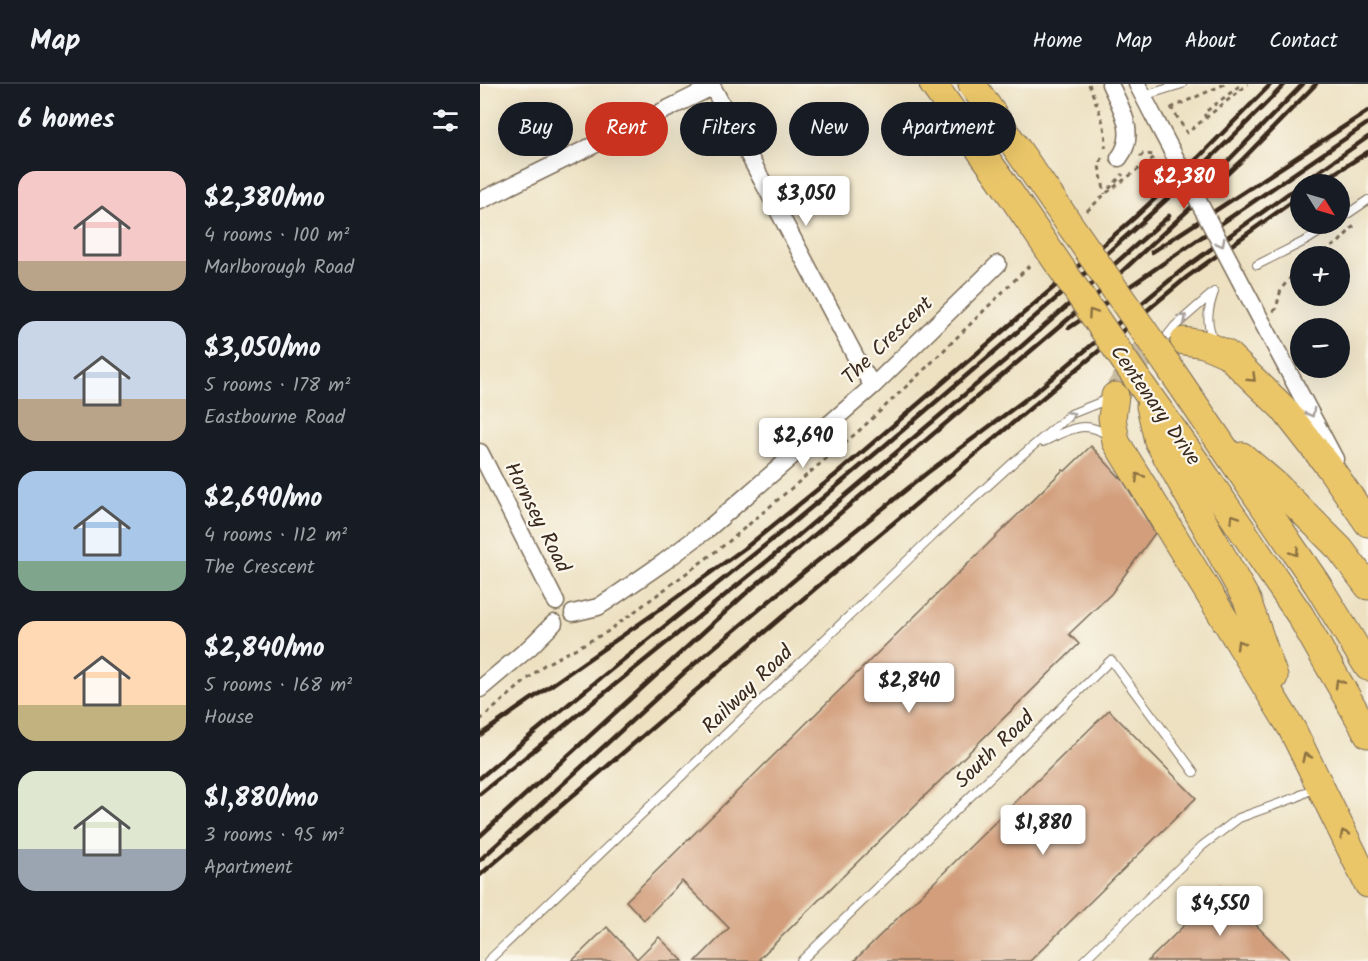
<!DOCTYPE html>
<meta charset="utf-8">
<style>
:root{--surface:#171b24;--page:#20242c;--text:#f1f3f6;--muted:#9ea1a6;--line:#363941;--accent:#c8321e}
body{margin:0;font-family:Kalam,sans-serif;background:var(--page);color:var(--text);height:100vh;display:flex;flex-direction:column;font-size:22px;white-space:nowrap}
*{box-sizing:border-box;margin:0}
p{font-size:20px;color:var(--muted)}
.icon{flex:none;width:33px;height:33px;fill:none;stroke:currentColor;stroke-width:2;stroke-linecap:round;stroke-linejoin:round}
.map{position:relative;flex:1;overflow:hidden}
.sheet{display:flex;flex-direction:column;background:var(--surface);width:480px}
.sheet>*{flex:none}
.guide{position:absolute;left:18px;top:18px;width:570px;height:54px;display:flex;gap:12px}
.needle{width:39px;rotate:127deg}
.fabs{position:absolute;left:810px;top:90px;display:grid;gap:12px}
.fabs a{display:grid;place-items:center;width:60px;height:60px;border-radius:50%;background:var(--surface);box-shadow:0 6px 24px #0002;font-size:30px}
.price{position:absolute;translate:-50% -51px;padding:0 14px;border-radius:6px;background:#fff;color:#222;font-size:20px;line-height:39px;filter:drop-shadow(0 2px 3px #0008)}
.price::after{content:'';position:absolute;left:50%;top:36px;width:18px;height:14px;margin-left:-9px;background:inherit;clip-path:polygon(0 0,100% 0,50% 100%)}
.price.on{background:var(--accent);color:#fff}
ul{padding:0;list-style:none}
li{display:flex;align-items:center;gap:18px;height:150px;padding:0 18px}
li span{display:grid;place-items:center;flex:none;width:168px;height:120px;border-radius:18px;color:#555}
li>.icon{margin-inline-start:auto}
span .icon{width:72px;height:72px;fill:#fffc;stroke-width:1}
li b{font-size:26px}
h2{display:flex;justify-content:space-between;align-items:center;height:72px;padding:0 18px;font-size:26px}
.pill{padding:0 21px;border-radius:27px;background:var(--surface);box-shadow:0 6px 24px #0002;font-size:21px;line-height:54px}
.pill.on{background:var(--accent);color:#fff}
header{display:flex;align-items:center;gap:36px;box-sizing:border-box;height:84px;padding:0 30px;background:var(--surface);border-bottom:2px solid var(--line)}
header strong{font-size:28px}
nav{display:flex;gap:33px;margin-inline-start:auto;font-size:21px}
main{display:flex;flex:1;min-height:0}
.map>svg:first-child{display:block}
.building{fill:#d29e7b}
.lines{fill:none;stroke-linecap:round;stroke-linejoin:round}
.trunk-tunnel{stroke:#c9bca1;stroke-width:27;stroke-dasharray:27 14;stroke-linecap:butt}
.service-casing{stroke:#796a57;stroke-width:10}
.minor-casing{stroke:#796a57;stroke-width:19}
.trunk-casing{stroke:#796a57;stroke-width:29}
.path{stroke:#796a57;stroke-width:3;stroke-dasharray:4.5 4.5;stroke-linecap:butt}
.service{stroke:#fff;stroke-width:8}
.minor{stroke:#fff;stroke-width:16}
.trunk{stroke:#ebc669;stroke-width:27}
.rail{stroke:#3b2a1e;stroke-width:4.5}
.minor-bridge-casing{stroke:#796a57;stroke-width:19;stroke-linecap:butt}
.trunk-bridge-casing{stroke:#796a57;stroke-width:29;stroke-linecap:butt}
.minor-bridge{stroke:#fff;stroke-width:16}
.trunk-bridge{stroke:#ebc669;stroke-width:27}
.oneway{stroke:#a79f9a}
.oneway2{stroke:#8a7040}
.labels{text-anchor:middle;stroke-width:4.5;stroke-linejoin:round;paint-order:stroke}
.street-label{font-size:21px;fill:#3b2a1e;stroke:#fbf7ec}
</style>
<header>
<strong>Map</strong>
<nav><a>Home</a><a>Map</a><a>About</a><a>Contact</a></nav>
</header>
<main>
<section class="sheet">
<h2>6 homes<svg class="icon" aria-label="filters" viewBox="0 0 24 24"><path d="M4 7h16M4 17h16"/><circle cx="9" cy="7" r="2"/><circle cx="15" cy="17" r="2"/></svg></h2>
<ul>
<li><span style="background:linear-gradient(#f6c9c9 75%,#b9a48a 0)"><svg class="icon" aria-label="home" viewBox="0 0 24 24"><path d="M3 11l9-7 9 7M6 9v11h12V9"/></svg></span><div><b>$2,380/mo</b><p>4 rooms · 100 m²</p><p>Marlborough Road</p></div></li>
<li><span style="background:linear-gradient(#c9d6e8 65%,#b9a48a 0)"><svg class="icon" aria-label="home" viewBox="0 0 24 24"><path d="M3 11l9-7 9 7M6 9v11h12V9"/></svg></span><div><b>$3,050/mo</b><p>5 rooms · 178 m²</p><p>Eastbourne Road</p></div></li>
<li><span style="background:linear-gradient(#a9c7e8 75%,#7fa58c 0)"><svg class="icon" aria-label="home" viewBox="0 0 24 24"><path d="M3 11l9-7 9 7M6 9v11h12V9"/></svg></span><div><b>$2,690/mo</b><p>4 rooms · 112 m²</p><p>The Crescent</p></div></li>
<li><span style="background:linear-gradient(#ffd9b3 70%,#c2b280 0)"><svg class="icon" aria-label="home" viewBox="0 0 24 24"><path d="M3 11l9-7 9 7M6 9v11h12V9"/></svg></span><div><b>$2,840/mo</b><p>5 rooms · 168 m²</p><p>House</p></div></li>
<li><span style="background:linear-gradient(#dfe7d0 65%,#9aa5b1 0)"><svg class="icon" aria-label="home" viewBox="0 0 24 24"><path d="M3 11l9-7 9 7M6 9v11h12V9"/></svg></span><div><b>$1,880/mo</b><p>3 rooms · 95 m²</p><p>Apartment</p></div></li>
</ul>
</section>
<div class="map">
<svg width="888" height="877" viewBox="0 0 888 877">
<rect width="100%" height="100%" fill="#fbf7ec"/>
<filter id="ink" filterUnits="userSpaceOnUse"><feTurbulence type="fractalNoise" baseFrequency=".0167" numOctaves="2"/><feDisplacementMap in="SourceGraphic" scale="12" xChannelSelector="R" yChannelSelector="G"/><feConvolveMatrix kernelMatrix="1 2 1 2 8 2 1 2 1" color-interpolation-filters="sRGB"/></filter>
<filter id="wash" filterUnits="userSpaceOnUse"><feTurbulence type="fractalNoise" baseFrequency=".008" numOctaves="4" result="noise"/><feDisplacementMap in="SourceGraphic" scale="24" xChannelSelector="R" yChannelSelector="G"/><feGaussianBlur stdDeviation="1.35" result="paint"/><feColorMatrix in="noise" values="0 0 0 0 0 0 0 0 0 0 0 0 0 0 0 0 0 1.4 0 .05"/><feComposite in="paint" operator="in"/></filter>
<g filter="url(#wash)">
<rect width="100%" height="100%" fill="#ede1c2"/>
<g id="blocks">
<path class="building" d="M 611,362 L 644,398 L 675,449 L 631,510 L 589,550 L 599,560 L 279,875 L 282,877 L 216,877 L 249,844 L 202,797 L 164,836 L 146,817 L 583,386 L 585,387 Z
M 629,626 L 716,714 L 550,877 L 374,877 Z
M 741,805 L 811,877 L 668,877 Z
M 127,843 L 157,875 L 179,853 L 203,877 L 92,877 Z"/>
</g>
</g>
<g filter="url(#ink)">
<use href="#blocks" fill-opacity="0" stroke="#796a57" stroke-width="1.5"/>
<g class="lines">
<path class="trunk-tunnel" d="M 635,312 L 660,273 L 677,264 L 697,259"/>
<defs>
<path id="service" d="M 663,12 L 702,0
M 860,135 L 888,116
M 777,181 L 827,156 L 852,140
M 734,208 C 728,225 725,239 734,256
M 679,262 L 695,242 L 734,208
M 563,358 C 586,347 605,334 628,352
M 8,877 L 455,450 L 535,377 L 591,330 L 631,314
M 321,877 L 631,576 L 714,688
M 603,877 L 722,762 L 759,734 L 817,713 L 837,702"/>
<path id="minor" d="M 231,0 L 381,283 L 393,302
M 630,0 C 641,24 658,50 639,74
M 657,0 L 674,33
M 0,117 L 232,3
M 764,204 L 855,375
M 0,368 L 76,518
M 93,529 L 118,523 L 129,516 L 184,478 L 229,444 L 265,413 L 393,302 L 518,180
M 0,605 L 50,563 L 74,539"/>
<path id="trunk" d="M 453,0 L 517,90
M 492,0 L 574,118
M 704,257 L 724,260 L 747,270 L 803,324 L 850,384 L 888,439
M 687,280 L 837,500 L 888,583
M 657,295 L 718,381 L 820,531 L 888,650
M 635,312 L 632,334 L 636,358 L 812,645 L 888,800
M 670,322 L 678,357 L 767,516 L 794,593
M 762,372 L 796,401 L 860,465 L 888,502"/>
</defs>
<use href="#service" class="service-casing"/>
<use href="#minor" class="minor-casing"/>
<use href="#trunk" class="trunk-casing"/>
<path class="path" d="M 609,0 C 615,18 629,45 625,64
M 691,23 L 707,49 L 768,0
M 691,24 L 745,0
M 726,34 L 724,29 L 762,0
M 660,73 L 663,70 L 676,71
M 622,74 L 619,82 L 625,110
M 629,105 L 643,90
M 607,127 L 625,110 L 676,72
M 836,172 L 858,159 L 874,142
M 793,227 L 796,225 L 801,205 L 820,182
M 0,636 L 64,581 L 127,548 L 247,459 L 381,345 L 448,282 L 552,179"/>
<use href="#service" class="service"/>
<use href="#minor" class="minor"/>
<use href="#trunk" class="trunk"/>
<path class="rail" d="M 742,83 L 823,0
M 821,100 L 888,53
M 838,100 L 888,68
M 672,168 L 888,27
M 589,244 L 888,39
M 0,651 L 172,531 L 269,461 L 359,388 L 653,135 L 718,74 L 791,0
M 0,694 C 96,612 196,534 294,454 C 362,399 428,342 494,285 C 601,194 707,101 805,0
M 0,710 L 313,456 L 543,261 L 689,132
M 0,752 L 264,511 L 620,208 L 762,76 L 836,0
M 0,776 L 206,587 L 325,487 L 447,389 L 554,309 L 702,186 L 820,101
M 0,791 L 337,503 L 707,193 L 820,112"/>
<defs>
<path id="minor-bridge" d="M 674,33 L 764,204"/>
<path id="trunk-bridge" d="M 517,90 L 657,295
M 574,118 L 687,280"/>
</defs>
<use href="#minor-bridge" class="minor-bridge-casing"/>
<use href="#trunk-bridge" class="trunk-bridge-casing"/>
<use href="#minor-bridge" class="minor-bridge"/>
<use href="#trunk-bridge" class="trunk-bridge"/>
</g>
<defs><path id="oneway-chevron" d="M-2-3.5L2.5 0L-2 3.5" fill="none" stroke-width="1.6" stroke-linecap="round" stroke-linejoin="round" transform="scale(1.5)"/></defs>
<g class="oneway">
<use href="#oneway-chevron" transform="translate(741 159) rotate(62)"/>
<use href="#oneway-chevron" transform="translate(703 234) rotate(-41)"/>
<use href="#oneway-chevron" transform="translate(831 329) rotate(62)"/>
<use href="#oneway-chevron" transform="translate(591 331) rotate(-31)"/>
</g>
<g class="oneway2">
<use href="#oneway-chevron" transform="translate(612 229) rotate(-124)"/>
<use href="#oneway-chevron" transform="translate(772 294) rotate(44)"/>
<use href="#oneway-chevron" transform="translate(659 393) rotate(-123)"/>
<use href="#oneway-chevron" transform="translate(754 434) rotate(-124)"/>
<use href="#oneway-chevron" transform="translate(815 468) rotate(56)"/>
<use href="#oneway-chevron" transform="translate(760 560) rotate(-121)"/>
<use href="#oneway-chevron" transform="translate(859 599) rotate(-120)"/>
<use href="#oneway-chevron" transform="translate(826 673) rotate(-116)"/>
<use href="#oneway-chevron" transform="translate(864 750) rotate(-116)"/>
</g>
</g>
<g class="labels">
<g class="street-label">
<text transform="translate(407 256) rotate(-44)" y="7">The Crescent</text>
<text transform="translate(676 321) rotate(55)" y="7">Centenary Drive</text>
<text transform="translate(58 433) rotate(63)" y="7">Hornsey Road</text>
<text transform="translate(267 605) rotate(-44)" y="7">Railway Road</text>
<text transform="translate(514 665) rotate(-44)" y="7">South Road</text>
</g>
</g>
</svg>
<div class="fabs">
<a><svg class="needle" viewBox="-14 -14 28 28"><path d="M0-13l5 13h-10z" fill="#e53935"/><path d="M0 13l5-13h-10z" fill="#9ea1a6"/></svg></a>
<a>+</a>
<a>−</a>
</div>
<b class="price on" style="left:704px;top:126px">$2,380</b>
<b class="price" style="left:326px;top:143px">$3,050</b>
<b class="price" style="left:323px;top:385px">$2,690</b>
<b class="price" style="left:429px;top:630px">$2,840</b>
<b class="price" style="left:563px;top:772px">$1,880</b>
<b class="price" style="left:740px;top:853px">$4,550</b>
<div class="guide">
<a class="pill">Buy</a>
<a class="pill on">Rent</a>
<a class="pill">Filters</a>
<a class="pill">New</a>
<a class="pill">Apartment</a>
</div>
</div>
</main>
